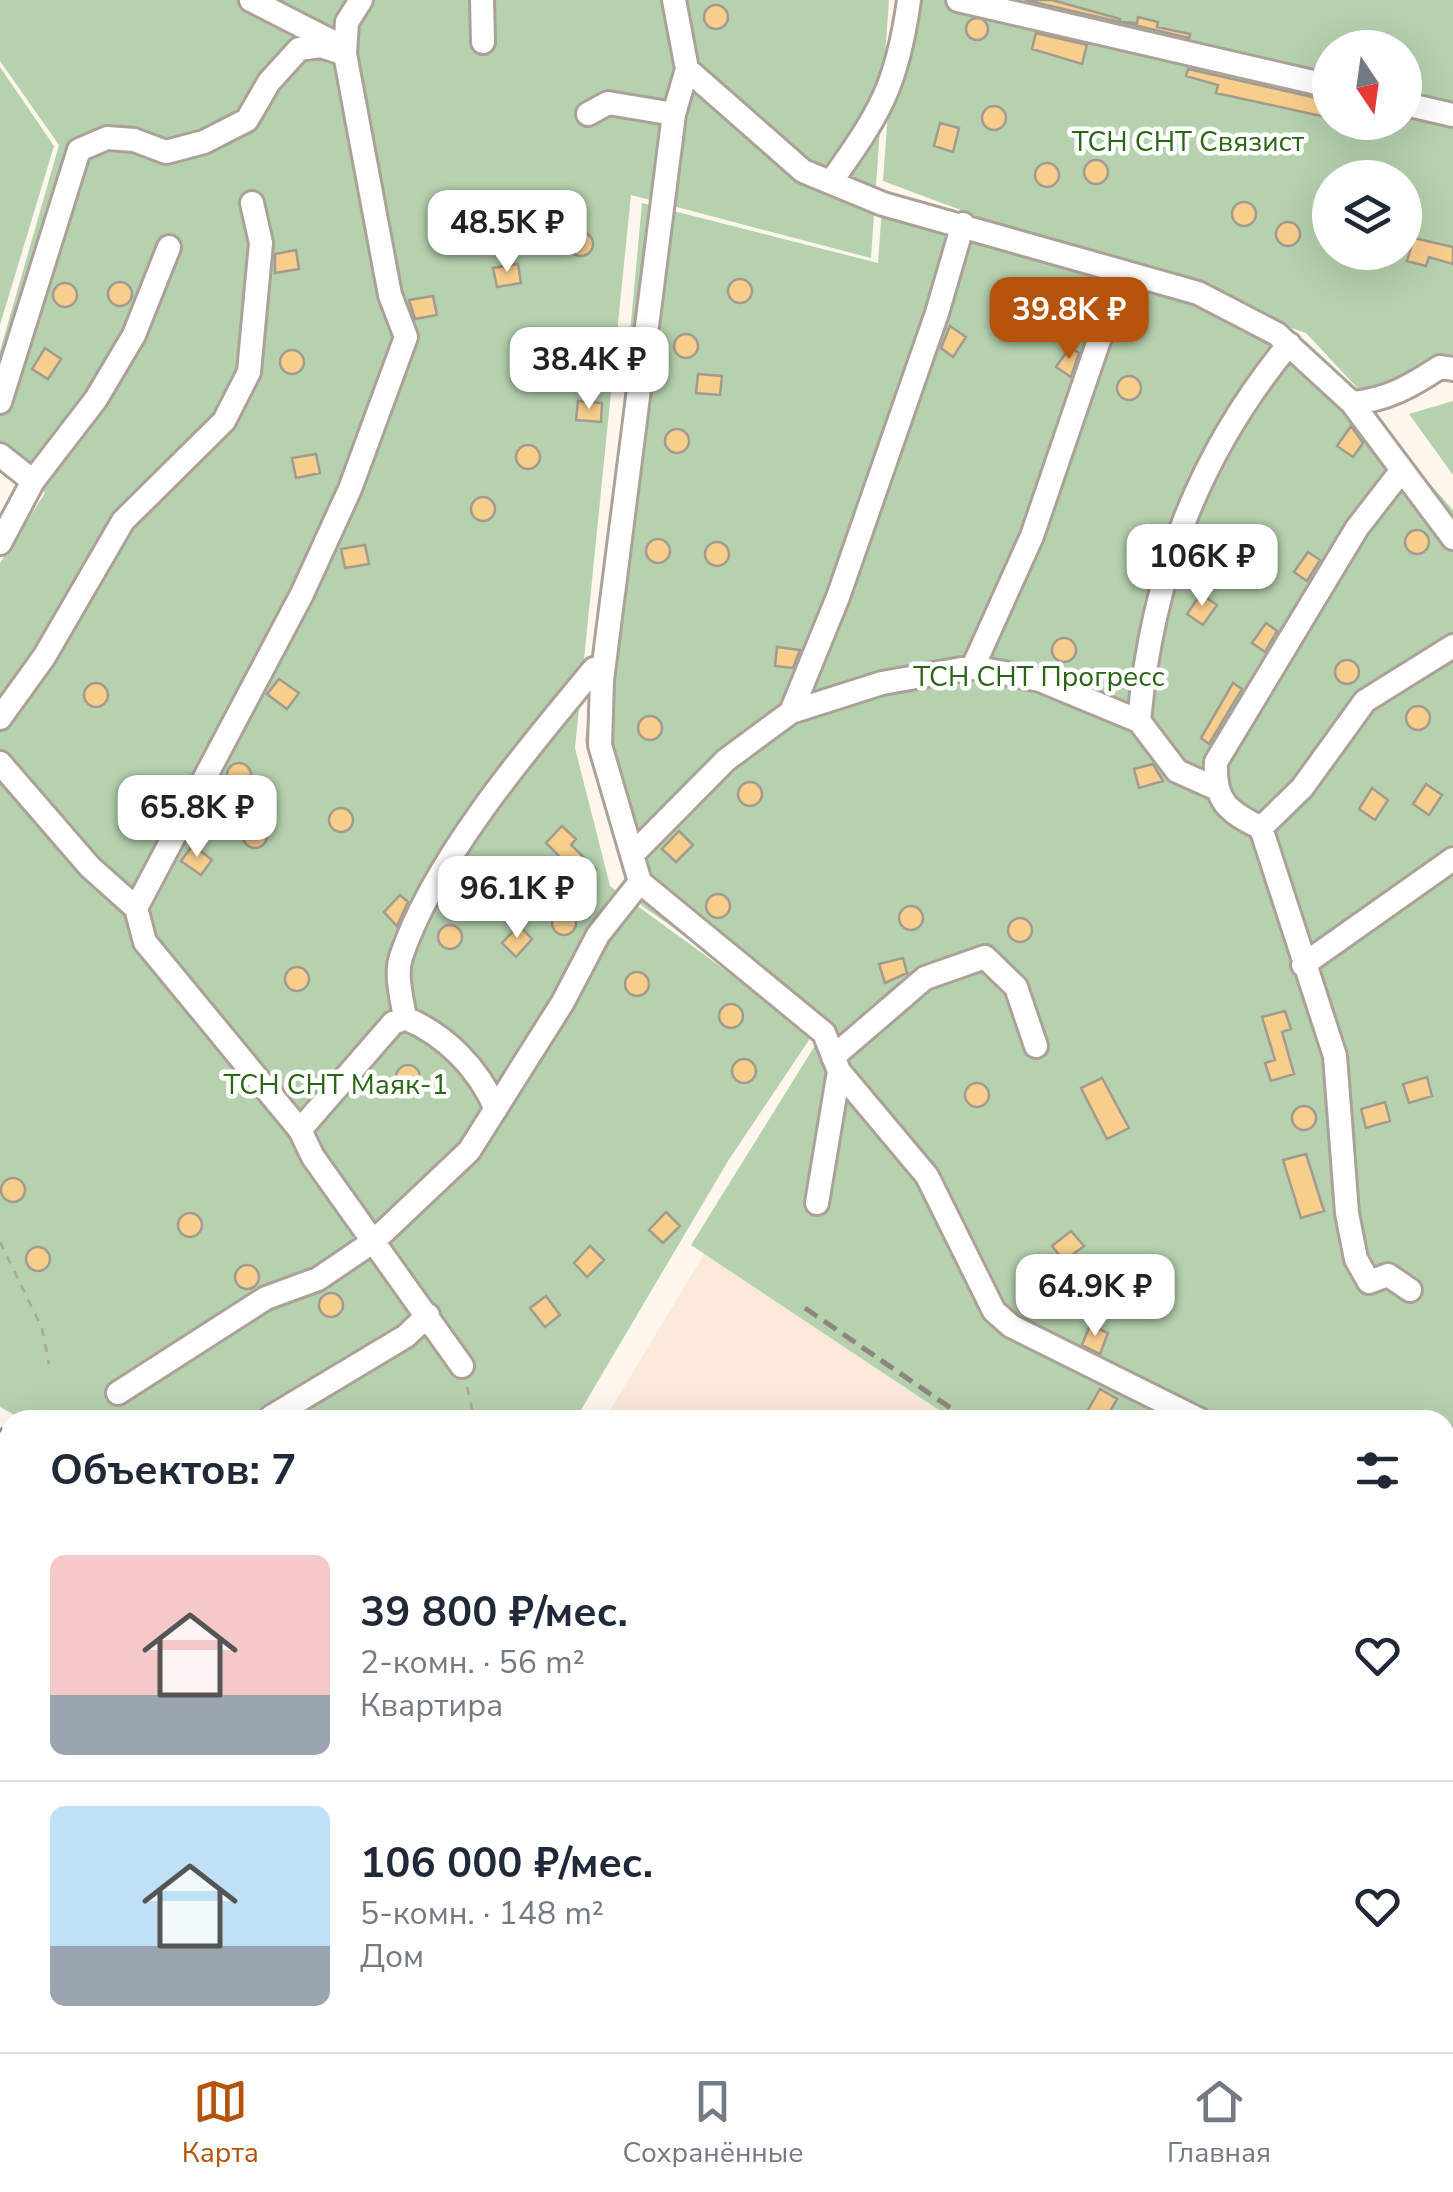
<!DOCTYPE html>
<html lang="ru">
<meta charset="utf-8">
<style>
:root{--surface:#fff;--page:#f2f2f3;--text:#1f2937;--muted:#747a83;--line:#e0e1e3;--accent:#b45309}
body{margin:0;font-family:"Nunito Sans",sans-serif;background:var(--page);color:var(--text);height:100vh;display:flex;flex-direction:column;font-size:38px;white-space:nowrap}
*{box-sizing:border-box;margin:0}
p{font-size:32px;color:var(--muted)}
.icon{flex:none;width:55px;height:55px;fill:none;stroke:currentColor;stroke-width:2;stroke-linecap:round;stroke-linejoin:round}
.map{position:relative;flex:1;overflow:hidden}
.details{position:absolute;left:0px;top:1410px;width:1455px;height:642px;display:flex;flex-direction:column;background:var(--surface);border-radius:30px 30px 0 0;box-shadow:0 10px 40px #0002}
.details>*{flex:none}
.needle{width:65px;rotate:167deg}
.tools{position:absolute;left:1312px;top:30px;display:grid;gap:20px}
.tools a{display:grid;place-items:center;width:110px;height:110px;border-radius:50%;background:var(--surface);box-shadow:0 10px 40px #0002;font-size:50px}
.price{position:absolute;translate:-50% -85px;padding:0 22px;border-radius:20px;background:#fff;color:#222;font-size:32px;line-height:65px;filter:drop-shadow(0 2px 5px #0008)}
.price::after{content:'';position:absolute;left:50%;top:60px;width:30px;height:22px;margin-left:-15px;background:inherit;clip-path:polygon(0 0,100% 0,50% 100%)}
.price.active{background:var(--accent);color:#fff}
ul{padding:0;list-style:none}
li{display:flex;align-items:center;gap:30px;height:250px;padding:0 50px}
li+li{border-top:2px solid var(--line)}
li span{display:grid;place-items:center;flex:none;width:280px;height:200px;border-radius:15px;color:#555}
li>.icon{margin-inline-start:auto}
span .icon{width:120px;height:120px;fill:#fffc;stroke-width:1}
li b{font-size:42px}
h2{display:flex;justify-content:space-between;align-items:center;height:120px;padding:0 50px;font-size:42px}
.dock{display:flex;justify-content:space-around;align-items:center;height:140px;border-top:2px solid var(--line);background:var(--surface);font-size:28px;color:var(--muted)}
.dock a{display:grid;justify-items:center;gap:5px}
.dock .active{color:var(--accent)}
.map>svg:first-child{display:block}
.built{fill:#fbead9}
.green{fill:#b5d1ae;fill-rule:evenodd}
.building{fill:#f8ce8d;stroke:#a29b8f;stroke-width:2.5}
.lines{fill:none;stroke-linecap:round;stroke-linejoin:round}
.minor-casing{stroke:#aba197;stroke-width:28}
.path{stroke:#aca59e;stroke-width:2.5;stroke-dasharray:8 8;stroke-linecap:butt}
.minor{stroke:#fff;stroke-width:22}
.rail{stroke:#8d8780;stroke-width:5;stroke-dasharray:15 8;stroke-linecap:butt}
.labels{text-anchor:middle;stroke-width:9;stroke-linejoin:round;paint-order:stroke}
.park-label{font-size:28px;fill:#2a6516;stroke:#fff}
</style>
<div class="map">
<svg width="1453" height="2052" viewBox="0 0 1453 2052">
<rect width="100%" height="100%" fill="#fff6ed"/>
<path class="built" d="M 790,1112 L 1011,1420 L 604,1420 Z
M 1445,1871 L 1453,1881 L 1453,2052 L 1037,2052 L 1030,2043 L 1445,2042 Z"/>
<path class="green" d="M 0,0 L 889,0 L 871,258 L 631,195 L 575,748 L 610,886 L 813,1034 L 728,1161 L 575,1420 L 24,1420 L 0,1407 L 0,563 L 45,493 L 0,460 L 0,351 L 59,145 L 0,61 Z
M 896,0 L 1453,0 L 1453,362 L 1433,360 L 1362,393 L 1306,333 L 1228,306 L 1304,341 L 1453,510 L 1453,1749 L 1445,1743 L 1445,1420 L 954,1420 L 691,1245 L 824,1031 L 642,906 L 623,870 L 585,741 L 616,484 L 642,203 L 878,263 L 883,195 L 1017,231 L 883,181 ZM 1330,48 L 1405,48 L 1405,122 L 1330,122 ZM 1330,178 L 1405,178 L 1405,252 L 1330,252 Z
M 0,67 L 54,146 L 0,325 Z
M 1453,401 L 1453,475 L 1409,414 Z"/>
<path class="building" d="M 1025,0 L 1052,0 L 1120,19 L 1120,22 Z
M704 17a12 12 0 1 1 24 0a12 12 0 1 1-24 0Z
M 1138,17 L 1158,22 L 1157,27 L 1190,34 L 1189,38 L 1121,22 L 1137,23 Z
M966 29a11 11 0 1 1 22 0a11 11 0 1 1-22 0Z
M 1036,33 L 1087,45 L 1082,64 L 1032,49 Z
M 1188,69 L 1330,101 L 1330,118 L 1216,93 L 1218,85 L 1186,76 Z
M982 118a12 12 0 1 1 24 0a12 12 0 1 1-24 0Z
M 940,123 L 959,128 L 953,152 L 934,146 Z
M1084 172a12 12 0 1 1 24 0a12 12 0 1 1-24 0Z
M1035 175a12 12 0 1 1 24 0a12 12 0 1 1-24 0Z
M1232 214a12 12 0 1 1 24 0a12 12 0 1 1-24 0Z
M520 224a12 12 0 1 1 24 0a12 12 0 1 1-24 0Z
M1276 234a12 12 0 1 1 24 0a12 12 0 1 1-24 0Z
M569 244a12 12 0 1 1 24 0a12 12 0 1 1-24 0Z
M 1414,238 L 1453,247 L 1453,264 L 1429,257 L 1426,266 L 1407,261 Z
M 296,250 L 299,269 L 275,273 L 275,254 Z
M 518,264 L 521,283 L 497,287 L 493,268 Z
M728 291a12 12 0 1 1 24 0a12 12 0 1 1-24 0Z
M108 294a12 12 0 1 1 24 0a12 12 0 1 1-24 0Z
M53 295a12 12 0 1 1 24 0a12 12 0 1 1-24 0Z
M 433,296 L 437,315 L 415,319 L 409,300 Z
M 950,326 L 966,337 L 953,357 L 941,348 Z
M674 346a12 12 0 1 1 24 0a12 12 0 1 1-24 0Z
M522 353a12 12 0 1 1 24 0a12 12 0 1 1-24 0Z
M 1070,347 L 1079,353 L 1071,377 L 1056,367 Z
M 45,348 L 61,359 L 48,379 L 32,369 Z
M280 362a12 12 0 1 1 24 0a12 12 0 1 1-24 0Z
M 698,374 L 722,376 L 720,395 L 696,393 Z
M1117 388a12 12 0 1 1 24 0a12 12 0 1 1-24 0Z
M 578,401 L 602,403 L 601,422 L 576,420 Z
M 1351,426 L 1363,443 L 1353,457 L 1337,446 Z
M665 441a12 12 0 1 1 24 0a12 12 0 1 1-24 0Z
M516 457a12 12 0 1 1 24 0a12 12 0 1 1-24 0Z
M 316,454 L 320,473 L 296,478 L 292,458 Z
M471 509a12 12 0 1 1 24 0a12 12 0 1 1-24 0Z
M1405 542a12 12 0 1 1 24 0a12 12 0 1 1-24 0Z
M646 551a12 12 0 1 1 24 0a12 12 0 1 1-24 0Z
M705 554a12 12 0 1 1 24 0a12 12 0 1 1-24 0Z
M 365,545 L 369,564 L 345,568 L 341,549 Z
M 1308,552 L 1320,560 L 1307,581 L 1294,572 Z
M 1201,594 L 1217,605 L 1203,625 L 1187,614 Z
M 1266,623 L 1277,631 L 1265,652 L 1252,643 Z
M1052 650a12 12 0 1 1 24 0a12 12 0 1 1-24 0Z
M 777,647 L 800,650 L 793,668 L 775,666 Z
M1335 672a12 12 0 1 1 24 0a12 12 0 1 1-24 0Z
M 279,679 L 299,693 L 287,709 L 267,694 Z
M84 695a12 12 0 1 1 24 0a12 12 0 1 1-24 0Z
M 1233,683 L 1242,689 L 1209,744 L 1201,738 Z
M1406 718a12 12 0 1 1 24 0a12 12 0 1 1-24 0Z
M638 728a12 12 0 1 1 24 0a12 12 0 1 1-24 0Z
M227 775a12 12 0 1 1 24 0a12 12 0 1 1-24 0Z
M 1153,764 L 1163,781 L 1139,788 L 1134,769 Z
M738 794a12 12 0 1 1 24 0a12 12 0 1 1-24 0Z
M 1426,784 L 1442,795 L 1429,815 L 1413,804 Z
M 1372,788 L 1388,800 L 1375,820 L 1359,809 Z
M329 820a12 12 0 1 1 24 0a12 12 0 1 1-24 0Z
M243 836a12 12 0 1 1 24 0a12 12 0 1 1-24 0Z
M 562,826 L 576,839 L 571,845 L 596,869 L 580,886 L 566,873 L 571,868 L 546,843 Z
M 679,831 L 693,845 L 676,862 L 662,849 Z
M 193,845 L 212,860 L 201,875 L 181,861 Z
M706 906a12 12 0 1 1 24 0a12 12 0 1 1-24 0Z
M 400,895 L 408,902 L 397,926 L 384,912 Z
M899 918a12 12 0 1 1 24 0a12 12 0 1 1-24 0Z
M552 923a12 12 0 1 1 24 0a12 12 0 1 1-24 0Z
M1008 930a12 12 0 1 1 24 0a12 12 0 1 1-24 0Z
M438 937a12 12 0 1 1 24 0a12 12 0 1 1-24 0Z
M 519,925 L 532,939 L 516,957 L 502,943 Z
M 903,958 L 907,973 L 885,983 L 879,964 Z
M285 979a12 12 0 1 1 24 0a12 12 0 1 1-24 0Z
M625 984a12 12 0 1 1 24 0a12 12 0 1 1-24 0Z
M719 1016a12 12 0 1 1 24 0a12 12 0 1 1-24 0Z
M 1285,1011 L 1291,1029 L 1282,1032 L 1294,1074 L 1271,1081 L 1265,1063 L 1275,1060 L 1262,1017 Z
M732 1071a12 12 0 1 1 24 0a12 12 0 1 1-24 0Z
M396 1077a12 12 0 1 1 24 0a12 12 0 1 1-24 0Z
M 1427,1077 L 1432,1096 L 1409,1103 L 1403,1084 Z
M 1102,1078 L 1129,1128 L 1107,1139 L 1081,1088 Z
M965 1095a12 12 0 1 1 24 0a12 12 0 1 1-24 0Z
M 1385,1102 L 1390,1121 L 1366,1128 L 1361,1109 Z
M1292 1118a12 12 0 1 1 24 0a12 12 0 1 1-24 0Z
M 1306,1154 L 1324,1211 L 1301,1218 L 1283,1160 Z
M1 1190a12 12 0 1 1 24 0a12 12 0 1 1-24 0Z
M 666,1212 L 680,1226 L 663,1243 L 649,1230 Z
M178 1225a12 12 0 1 1 24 0a12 12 0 1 1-24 0Z
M 1071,1231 L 1084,1246 L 1064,1261 L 1052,1246 Z
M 590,1246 L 604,1260 L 587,1277 L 574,1263 Z
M26 1259a12 12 0 1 1 24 0a12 12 0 1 1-24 0Z
M235 1277a12 12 0 1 1 24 0a12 12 0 1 1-24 0Z
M1118 1285a12 12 0 1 1 24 0a12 12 0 1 1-24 0Z
M319 1305a12 12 0 1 1 24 0a12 12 0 1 1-24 0Z
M 546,1296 L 560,1315 L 545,1327 L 530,1308 Z
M 1090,1325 L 1108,1333 L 1100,1354 L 1082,1345 Z
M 1100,1389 L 1117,1399 L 1105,1420 L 1088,1410 Z"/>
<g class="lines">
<defs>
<path id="minor" d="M 251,0 L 337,44
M 482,0 L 483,42
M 674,0 L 687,69 L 674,114 L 602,680 L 600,745 L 640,882 L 824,1033 L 839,1071 L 817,1203
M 958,0 L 1330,86
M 687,69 L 803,171 L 883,204 L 1198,293 L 1277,334 L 1352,403 L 1453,538
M 1405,104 L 1453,115
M 588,114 L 608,103 L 674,114
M 831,182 C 880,112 897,87 909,0
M 0,402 L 79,150 L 107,138 L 134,140 L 166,152 L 204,142 L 247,120 L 269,82 L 299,49 L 321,46 L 345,54
M 1352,403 C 1387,400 1411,386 1440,367 L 1453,369
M 0,455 L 33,481
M 1402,470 L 1357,528 L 1216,762 C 1214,801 1227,811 1261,828 L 1302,788 L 1365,701 L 1453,646
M 0,543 L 33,481 L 96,399 L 134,335 L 169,247
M 973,667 L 1032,536 L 1122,273
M 791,712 L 838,597 L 937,313 L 963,224
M 0,718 L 44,657 L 123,521 L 224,421 L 249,372 L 261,243 L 252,203
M 0,763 L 90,867 L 136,908 L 145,942 L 300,1130 L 393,1023 L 405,1018 C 446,1035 478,1068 496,1109
M 1215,788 L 1177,771 L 1139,721 C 1152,578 1197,456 1289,344
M 1261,828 L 1335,1056 L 1347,1213 L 1356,1259 L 1369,1282 L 1388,1275 L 1410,1290
M 632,855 L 726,760 L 791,712 L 882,683 L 973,667 L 1040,680 L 1139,721
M 136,908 L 302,594 L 350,489 L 406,337 L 390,295 L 345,54 L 347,22 L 361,0
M 1303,965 L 1453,859
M 405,1018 C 402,999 395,975 401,957 C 433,860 529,747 594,669 L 603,669
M 833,1057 L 925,978 L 985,957 L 1016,987 L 1036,1046
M 839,1071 L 927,1176 L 994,1311 L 1011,1326 L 1200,1420
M 300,1130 L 313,1157 L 462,1366
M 118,1393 L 266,1298 L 318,1279 L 374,1241 L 469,1151 L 563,1002 L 598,935 L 640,882
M 271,1417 L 406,1336 L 428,1315
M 1445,1579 L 1453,1584
M 0,1909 L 10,1907"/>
</defs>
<use href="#minor" class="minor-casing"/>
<path class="path" d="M 0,1242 L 42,1328 L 49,1364
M 467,1387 L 473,1413 L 488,1420
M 0,1824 L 10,1832
M 300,2042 L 309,2052
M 497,2052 L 501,2042"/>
<use href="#minor" class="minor"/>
<path class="rail" d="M 805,1308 L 968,1420
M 0,1429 L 10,1435
M 1445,1760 L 1453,1766"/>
</g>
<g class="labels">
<g class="park-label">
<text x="1188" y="151">ТСН СНТ Связист</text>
<text x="1039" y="686">ТСН СНТ Прогресс</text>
<text x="336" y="1094">ТСН СНТ Маяк-1</text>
</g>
</g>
</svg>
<div class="tools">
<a><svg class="needle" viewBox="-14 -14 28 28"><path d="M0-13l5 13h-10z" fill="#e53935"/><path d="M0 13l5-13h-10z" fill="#747a83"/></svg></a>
<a><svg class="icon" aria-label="layers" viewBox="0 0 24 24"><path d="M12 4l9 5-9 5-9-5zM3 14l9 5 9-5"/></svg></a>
</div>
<b class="price" style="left:507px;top:275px">48.5K ₽</b>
<b class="price active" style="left:1069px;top:362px">39.8K ₽</b>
<b class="price" style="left:589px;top:412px">38.4K ₽</b>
<b class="price" style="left:1202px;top:609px">106K ₽</b>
<b class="price" style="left:197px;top:860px">65.8K ₽</b>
<b class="price" style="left:517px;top:941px">96.1K ₽</b>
<b class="price" style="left:1095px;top:1339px">64.9K ₽</b>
<section class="details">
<h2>Объектов: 7<svg class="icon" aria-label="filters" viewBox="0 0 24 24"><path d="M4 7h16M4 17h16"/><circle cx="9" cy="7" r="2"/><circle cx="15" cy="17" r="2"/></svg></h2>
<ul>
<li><span style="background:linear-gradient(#f6c9c9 70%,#9aa5b1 0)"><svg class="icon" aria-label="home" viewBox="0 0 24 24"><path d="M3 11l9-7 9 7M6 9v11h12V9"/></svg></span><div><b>39 800 ₽/мес.</b><p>2-комн. · 56 m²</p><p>Квартира</p></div><svg class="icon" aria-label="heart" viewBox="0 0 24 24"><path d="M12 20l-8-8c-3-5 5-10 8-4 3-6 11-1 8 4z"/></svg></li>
<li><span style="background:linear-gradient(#bfe0f5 70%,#9aa5b1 0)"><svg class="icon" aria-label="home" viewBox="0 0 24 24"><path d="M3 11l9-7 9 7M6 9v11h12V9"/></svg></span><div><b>106 000 ₽/мес.</b><p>5-комн. · 148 m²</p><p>Дом</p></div><svg class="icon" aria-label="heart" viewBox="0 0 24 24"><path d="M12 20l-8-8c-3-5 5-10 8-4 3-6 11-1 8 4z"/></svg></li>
</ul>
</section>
</div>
<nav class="dock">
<a class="active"><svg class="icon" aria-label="map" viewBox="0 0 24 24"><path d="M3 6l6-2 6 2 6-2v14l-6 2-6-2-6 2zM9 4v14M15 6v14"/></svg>Карта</a>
<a><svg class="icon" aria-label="saved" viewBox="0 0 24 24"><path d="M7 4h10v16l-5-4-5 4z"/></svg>Сохранённые</a>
<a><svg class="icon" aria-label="home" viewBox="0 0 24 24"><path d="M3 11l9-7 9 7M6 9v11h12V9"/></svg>Главная</a>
</nav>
